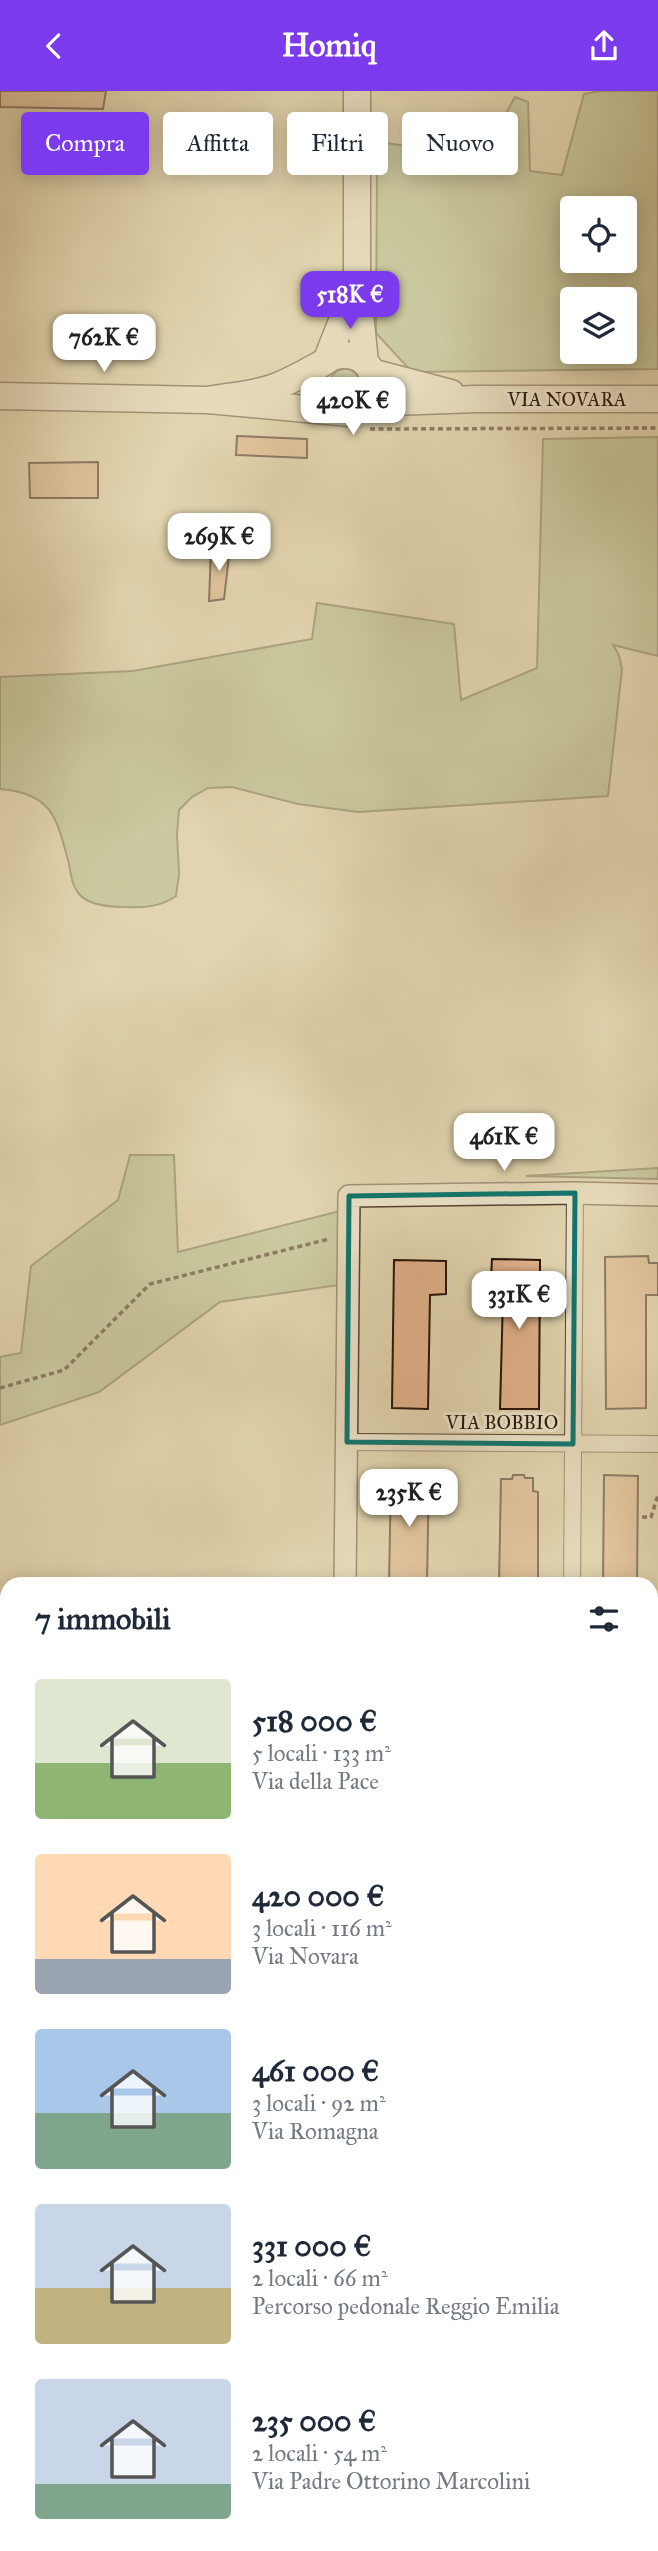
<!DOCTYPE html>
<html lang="it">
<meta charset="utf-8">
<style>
:root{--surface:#fff;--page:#f2f2f3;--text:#1f2937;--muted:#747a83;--accent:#7c3aed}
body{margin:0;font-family:"IM FELL Great Primer",serif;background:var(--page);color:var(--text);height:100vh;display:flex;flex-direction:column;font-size:26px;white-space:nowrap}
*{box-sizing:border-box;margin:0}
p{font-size:23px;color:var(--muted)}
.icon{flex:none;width:38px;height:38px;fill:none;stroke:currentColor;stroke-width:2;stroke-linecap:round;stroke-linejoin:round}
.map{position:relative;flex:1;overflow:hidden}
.panel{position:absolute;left:0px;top:1486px;width:658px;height:975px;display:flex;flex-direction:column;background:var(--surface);border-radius:21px 21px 0 0;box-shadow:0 4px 18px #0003}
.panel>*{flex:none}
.top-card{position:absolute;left:21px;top:21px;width:616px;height:63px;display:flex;gap:14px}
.buttons{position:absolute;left:560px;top:105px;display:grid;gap:14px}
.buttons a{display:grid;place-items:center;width:77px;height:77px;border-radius:7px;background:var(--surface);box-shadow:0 4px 18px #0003;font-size:35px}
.price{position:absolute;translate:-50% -60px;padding:0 16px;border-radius:14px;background:#fff;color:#222;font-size:23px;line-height:46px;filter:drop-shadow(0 2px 4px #0008)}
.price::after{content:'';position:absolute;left:50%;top:42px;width:21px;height:16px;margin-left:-10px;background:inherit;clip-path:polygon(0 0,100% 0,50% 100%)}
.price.active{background:var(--accent);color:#fff}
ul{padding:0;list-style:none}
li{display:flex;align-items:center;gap:21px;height:175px;padding:0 35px}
li span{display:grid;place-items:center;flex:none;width:196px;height:140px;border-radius:7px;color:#555}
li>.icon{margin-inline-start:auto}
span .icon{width:84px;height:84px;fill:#fffc;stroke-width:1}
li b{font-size:30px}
h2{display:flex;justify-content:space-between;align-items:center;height:84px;padding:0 35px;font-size:30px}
.pill{padding:0 24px;border-radius:7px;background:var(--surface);box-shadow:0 4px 18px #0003;font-size:24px;line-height:63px}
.pill.active{background:var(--accent);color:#fff}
header{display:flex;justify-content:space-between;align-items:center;height:91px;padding:0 35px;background:var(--accent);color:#fff;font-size:32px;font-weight:700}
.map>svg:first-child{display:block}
.green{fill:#b0bd8c;stroke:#6c684b;stroke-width:2;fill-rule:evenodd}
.building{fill:#e1b18a;stroke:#27120a;stroke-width:2}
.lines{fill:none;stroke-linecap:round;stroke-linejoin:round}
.pedestrian-casing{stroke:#564233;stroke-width:18}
.minor-casing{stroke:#564233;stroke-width:24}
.tertiary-casing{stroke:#564233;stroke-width:29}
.path{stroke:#27120a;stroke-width:3.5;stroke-dasharray:5 3.5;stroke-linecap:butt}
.pedestrian{stroke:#ece3ca;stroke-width:16}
.minor{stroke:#ece3ca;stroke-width:21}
.tertiary{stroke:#ece3ca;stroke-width:26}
.marked{fill:none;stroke:#0f766e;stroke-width:5;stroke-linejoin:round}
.labels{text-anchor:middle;stroke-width:6;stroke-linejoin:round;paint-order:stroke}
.street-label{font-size:19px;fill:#27120a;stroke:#ece3ca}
</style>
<header><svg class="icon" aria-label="back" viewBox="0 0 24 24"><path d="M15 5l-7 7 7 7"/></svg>Homiq<svg class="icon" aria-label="share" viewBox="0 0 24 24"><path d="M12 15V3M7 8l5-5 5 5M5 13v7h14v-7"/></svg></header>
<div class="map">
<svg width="658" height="2460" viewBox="0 0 658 2460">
<rect width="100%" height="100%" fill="#e1d4ae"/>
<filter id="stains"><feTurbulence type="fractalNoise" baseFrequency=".00286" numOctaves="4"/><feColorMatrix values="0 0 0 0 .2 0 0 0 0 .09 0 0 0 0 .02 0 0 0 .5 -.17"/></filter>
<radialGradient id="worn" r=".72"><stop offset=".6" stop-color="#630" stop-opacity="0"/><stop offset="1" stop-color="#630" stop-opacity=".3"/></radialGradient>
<path class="green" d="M 600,0 L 658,0 L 658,278 L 412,281 L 376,242 L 377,77 L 386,77 L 386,52 L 481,66 L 515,6 L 528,11 L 530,80 L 562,84 L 584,3 ZM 572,117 L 625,117 L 625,170 L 572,170 ZM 572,208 L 625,208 L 625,261 L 572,261 Z
M330 293a15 15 0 1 1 30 0a15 15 0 1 1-30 0Z
M 658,346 L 658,565 L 613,554 L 619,564 L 622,578 L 608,705 L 358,721 L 298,713 L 232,696 L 208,697 L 192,706 L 179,719 L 177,743 L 179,783 L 176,805 C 161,816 143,817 125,816 C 111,816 89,815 79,803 C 72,795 71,784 69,773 C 57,728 53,702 0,698 L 0,586 L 133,580 L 312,548 L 317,512 L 454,533 L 461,609 L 537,577 L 543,348 Z
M 130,1064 L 174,1064 L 178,1161 L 340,1120 L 339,1194 L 220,1211 L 99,1301 L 0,1334 L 0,1266 L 21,1262 L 31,1175 L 118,1109 Z
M 658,1077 L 658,1088 L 526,1085 Z
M 651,1621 L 658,1621 L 658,1837 L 651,1837 Z"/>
<path class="building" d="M 0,0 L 106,0 L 103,18 L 0,16 Z
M 237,345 L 307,348 L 307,367 L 236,364 Z
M 98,371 L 98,407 L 30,407 L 29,372 Z
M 230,456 L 224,508 L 209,510 L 211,457 Z
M 648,1165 L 649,1172 L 658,1172 L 658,1204 L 646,1204 L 646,1317 L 606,1318 L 605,1166 Z
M 492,1168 L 540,1169 L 539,1318 L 500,1318 L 503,1206 L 490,1206 Z
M 394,1169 L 446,1170 L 446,1203 L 430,1204 L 428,1318 L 392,1317 Z
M 429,1382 L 427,1493 L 389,1493 L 391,1383 Z
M 513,1384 L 524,1384 L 525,1387 L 533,1387 L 533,1400 L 538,1401 L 538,1493 L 499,1493 L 501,1388 L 512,1388 Z
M 604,1384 L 638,1385 L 637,1493 L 603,1493 Z"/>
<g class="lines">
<defs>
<path id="pedestrian" d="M 347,1351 L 658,1353
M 572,1493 L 575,1102"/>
<path id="minor" d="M 345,1493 L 349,1105 L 575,1102 L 658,1104
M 651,1607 L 658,1607
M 651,1857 L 658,1857
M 651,2046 L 658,2046
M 651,2207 L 658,2207
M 494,2460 L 494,2454"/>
<path id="tertiary" d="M 357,0 L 357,192 L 365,272
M 327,268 L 355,197
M 371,281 L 451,302
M 0,305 L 208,309 L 349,322 C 381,311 382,265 345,264 C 332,263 326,271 316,276 C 302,283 287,292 272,297 C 252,304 229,305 208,309
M 366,312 L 476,308 L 658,308"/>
</defs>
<use href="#pedestrian" class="pedestrian-casing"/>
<use href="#minor" class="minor-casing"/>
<use href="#tertiary" class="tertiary-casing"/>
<path class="path" d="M 370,338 L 658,337
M 0,1297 L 64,1279 L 150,1193 L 329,1148
M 642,1426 L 651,1426 L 658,1404
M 0,2251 L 7,2251"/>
<use href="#pedestrian" class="pedestrian"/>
<use href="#minor" class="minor"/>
<use href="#tertiary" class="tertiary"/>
</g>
<path d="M0 0H658V2460H0ZM 575,1102 L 573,1353 L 347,1351 L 349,1105 Z" fill="#e1d4ae" fill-opacity=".55" fill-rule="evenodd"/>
<path class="marked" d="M 575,1102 L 573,1353 L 347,1351 L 349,1105 Z"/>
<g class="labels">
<g class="street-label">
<text x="567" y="315">VIA NOVARA</text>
<text x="502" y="1338">VIA BOBBIO</text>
</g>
</g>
<rect width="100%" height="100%" filter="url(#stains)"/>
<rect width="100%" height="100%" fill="url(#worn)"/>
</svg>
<div class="buttons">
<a><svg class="icon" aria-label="locate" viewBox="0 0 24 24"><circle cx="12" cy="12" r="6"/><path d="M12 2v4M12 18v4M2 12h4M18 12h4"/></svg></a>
<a><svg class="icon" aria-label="layers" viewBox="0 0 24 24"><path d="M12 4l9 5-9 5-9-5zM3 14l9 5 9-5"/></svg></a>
</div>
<b class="price active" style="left:350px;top:240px">518K €</b>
<b class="price" style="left:104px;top:283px">762K €</b>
<b class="price" style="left:353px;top:346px">420K €</b>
<b class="price" style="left:219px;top:482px">269K €</b>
<b class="price" style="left:504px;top:1082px">461K €</b>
<b class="price" style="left:519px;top:1240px">331K €</b>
<b class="price" style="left:409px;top:1438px">235K €</b>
<div class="top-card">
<a class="pill active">Compra</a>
<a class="pill">Affitta</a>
<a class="pill">Filtri</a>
<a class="pill">Nuovo</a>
</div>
<section class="panel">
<h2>7 immobili<svg class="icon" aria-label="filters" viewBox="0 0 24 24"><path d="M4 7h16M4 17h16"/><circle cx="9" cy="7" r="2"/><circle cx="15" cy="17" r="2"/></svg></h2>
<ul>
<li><span style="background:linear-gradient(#dfe7d0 60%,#8fb573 0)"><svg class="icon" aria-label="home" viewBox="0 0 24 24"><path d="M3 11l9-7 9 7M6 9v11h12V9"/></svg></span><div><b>518 000 €</b><p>5 locali · 133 m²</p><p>Via della Pace</p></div></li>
<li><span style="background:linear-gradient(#ffd9b3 75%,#9aa5b1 0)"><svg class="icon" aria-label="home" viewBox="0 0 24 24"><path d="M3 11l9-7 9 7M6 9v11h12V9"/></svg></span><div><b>420 000 €</b><p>3 locali · 116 m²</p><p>Via Novara</p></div></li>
<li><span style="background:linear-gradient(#a9c7e8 60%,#7fa58c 0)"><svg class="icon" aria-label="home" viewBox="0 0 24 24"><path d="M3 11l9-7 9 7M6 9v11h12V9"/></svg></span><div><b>461 000 €</b><p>3 locali · 92 m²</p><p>Via Romagna</p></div></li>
<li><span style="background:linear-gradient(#c9d6e8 60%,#c2b280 0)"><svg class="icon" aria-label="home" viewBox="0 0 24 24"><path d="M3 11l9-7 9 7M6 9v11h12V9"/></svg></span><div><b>331 000 €</b><p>2 locali · 66 m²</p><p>Percorso pedonale Reggio Emilia</p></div></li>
<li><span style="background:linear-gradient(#c9d6e8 75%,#7fa58c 0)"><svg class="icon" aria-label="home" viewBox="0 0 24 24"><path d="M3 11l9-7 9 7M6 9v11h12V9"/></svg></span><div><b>235 000 €</b><p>2 locali · 54 m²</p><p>Via Padre Ottorino Marcolini</p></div></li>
</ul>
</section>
</div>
